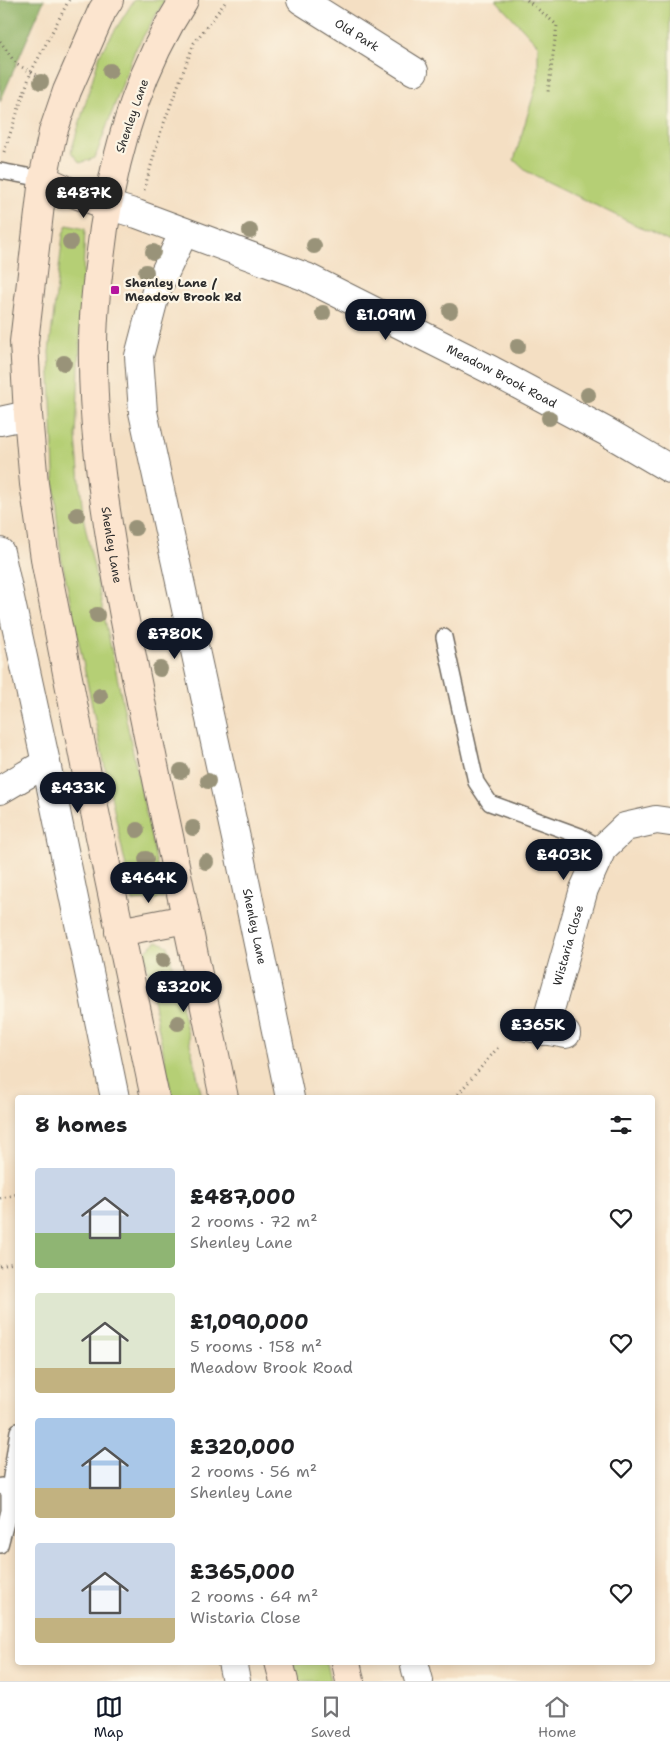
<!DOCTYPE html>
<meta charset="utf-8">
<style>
:root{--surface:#fff;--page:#f6f6f6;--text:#202124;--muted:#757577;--line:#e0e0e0;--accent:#111827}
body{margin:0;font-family:"Shantell Sans",sans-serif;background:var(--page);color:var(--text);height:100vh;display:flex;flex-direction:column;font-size:19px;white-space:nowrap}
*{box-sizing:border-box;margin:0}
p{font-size:16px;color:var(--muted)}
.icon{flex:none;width:28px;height:28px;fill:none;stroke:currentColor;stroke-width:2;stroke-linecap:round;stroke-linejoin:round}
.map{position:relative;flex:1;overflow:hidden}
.panel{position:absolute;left:15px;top:1095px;width:640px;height:570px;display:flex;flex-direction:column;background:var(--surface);border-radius:5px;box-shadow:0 2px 8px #0003}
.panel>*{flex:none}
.price{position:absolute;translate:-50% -42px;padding:0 11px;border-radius:18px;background:var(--accent);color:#fff;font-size:16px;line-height:32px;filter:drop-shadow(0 1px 2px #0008)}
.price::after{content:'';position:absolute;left:50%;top:30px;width:15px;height:11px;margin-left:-8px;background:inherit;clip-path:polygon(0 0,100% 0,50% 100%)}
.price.active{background:#222;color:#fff}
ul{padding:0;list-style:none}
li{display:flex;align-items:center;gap:15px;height:125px;padding:0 20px}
li span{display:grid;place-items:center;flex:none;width:140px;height:100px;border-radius:5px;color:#555}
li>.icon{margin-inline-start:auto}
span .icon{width:60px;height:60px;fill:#fffc;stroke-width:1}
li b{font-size:21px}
h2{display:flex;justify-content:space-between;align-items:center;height:60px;padding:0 20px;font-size:21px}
.dock{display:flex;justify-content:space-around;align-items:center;height:70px;border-top:1px solid var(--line);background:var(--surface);font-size:14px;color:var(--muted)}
.dock a{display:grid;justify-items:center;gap:2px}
.dock .active{color:var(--accent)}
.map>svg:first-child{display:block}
.green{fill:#b5cf74;stroke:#707d50}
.forest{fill:#90b266;stroke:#5e6e48}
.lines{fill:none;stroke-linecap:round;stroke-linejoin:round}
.lane-casing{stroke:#716a60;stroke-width:18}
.street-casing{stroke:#716a60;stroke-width:30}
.secondary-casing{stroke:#716a60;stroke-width:30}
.path{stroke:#716a60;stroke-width:3;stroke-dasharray:1 4;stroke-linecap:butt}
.lane{stroke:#fff;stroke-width:15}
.street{stroke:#fff;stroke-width:28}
.secondary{stroke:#fce5cf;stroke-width:28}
.tree{fill:#999379}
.poi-dot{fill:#b5179e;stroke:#fcf5e5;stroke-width:2}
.labels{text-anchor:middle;stroke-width:4.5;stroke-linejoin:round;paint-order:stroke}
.street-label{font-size:12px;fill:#2b2b2b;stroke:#fcf5e5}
.poi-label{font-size:12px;font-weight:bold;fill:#2b2b2b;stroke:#fcf5e5;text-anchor:start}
</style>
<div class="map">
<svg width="670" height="1681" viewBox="0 0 670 1681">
<rect width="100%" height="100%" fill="#fcf5e5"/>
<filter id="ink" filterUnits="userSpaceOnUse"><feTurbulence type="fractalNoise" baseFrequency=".02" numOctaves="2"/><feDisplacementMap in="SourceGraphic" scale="10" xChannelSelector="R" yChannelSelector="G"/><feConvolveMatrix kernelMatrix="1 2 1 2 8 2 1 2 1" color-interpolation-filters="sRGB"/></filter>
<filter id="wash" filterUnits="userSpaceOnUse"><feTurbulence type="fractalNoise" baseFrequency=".0096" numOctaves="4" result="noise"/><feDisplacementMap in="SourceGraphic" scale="20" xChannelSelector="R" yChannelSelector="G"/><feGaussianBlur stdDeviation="1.12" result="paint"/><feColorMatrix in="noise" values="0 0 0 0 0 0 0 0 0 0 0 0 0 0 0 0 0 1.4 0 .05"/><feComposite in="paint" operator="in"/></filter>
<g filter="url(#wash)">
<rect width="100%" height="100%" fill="#f4dfc3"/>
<path class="green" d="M 134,0 L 165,0 L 135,50 L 95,158 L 80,163 L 71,152 L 100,54 Z
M 496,0 L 670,0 L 670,242 L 526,171 L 514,160 L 538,80 L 538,45 Z
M 67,225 L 85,229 L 76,437 L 83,516 L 164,898 L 133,901 L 61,557 L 55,497 L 49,352 L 63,235 Z
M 157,941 L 168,946 L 202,1097 L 172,1097 L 150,984 L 145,951 Z
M 294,1663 L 327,1663 L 331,1681 L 298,1681 Z"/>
<path class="forest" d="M 0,0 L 44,0 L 0,102 Z"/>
</g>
<g filter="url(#ink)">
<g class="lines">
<defs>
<path id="lane" d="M 0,171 L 43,179
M 444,637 L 476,782 L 490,803 L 580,836 L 602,849
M 1,1486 L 9,1490 L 9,1511 L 18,1513
M 9,1490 L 18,1431
M 0,1545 L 9,1511"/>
<g id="street">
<path id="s1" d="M 301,0 L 414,71"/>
<path id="s2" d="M 107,205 L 137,214 L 306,277 L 491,370 L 607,432 L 670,469"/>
<path id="s3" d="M 184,232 L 156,291 L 139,356 L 143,412 L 239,852 L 290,1098"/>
<path d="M 0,421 L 28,415"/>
<path d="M 0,552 L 46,763 L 115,1098"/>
<path d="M 0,790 L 46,763"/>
<path d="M 517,1025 L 566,1034"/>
<path id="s4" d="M 544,1031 L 584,889 L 602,849 L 625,827 L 656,820 L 670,822"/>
<path d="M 232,1662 L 236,1681"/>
<path d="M 414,1662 L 419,1681"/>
</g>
<g id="secondary">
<path d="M 109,0 L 102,11 L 67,91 L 53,132 L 43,179 L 24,342 L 28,415 L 34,484 L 46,565 L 84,760 L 155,1098"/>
<path id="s5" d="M 184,0 C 140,68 116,148 104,228 C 99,267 93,307 93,346 C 92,414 101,482 112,549 C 124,621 139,693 154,765 C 177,876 200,987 224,1098"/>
<path d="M 43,179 L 73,193 L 107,205"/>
<path d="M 119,932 L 186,919"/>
<path d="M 279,1662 L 284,1681"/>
<path d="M 346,1662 L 350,1681"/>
</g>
</defs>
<use href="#lane" class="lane-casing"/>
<use href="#street" class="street-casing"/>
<use href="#secondary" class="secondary-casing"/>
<path class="path" d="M 527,0 L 557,25 L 548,92
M 0,41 L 16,64 L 44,79
M 4,152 L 31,72 L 69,0
M 144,190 L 161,131 L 194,43 L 227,0
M 455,1098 L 500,1045
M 0,1198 L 18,1194
M 0,1266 L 18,1262"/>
<use href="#lane" class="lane"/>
<use href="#street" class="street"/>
<use href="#secondary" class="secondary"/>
</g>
<g class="tree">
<circle cx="110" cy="71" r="8"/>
<circle cx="41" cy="82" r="8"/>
<circle cx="250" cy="231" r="8"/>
<circle cx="70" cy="242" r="8"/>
<circle cx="314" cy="246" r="8"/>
<circle cx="153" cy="252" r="8"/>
<circle cx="146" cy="272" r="8"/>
<circle cx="450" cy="311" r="8"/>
<circle cx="323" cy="313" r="8"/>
<circle cx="518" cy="346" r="8"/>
<circle cx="64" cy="363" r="8"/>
<circle cx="588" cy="395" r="8"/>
<circle cx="549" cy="418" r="8"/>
<circle cx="77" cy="515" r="8"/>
<circle cx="135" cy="528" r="8"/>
<circle cx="97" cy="615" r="8"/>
<circle cx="160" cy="669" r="8"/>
<circle cx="100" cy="696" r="8"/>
<circle cx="181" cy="771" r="8"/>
<circle cx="208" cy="781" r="8"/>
<circle cx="193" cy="828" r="8"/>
<circle cx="137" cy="830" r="8"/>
<circle cx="146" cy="859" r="8"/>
<circle cx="206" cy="862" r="8"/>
<circle cx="163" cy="960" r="8"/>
<circle cx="178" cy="1023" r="8"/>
</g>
</g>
<rect class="poi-dot" x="110" y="285" width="10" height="10" rx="2.5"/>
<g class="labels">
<g class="street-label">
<text dy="4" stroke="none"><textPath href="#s1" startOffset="66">Old Park</textPath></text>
<text transform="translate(132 116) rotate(-71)" y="4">Shenley Lane</text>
<text dy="4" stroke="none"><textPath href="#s2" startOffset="431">Meadow Brook Road</textPath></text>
<text dy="4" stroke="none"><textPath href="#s5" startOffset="562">Shenley Lane</textPath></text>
<text dy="4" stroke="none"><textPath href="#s3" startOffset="715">Shenley Lane</textPath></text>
<text dy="4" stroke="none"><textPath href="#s4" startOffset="89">Wistaria Close</textPath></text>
</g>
<g class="poi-label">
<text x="125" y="287">Shenley Lane /<tspan x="125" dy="14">Meadow Brook Rd</tspan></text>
</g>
</g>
</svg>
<b class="price active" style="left:84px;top:219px">£487K</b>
<b class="price" style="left:386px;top:341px">£1.09M</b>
<b class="price" style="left:175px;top:660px">£780K</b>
<b class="price" style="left:78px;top:814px">£433K</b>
<b class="price" style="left:564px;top:881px">£403K</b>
<b class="price" style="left:149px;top:904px">£464K</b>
<b class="price" style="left:184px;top:1013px">£320K</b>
<b class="price" style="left:538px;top:1051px">£365K</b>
<section class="panel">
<h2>8 homes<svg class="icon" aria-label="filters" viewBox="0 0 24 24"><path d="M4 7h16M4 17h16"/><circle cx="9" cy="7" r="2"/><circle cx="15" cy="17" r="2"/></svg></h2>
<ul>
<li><span style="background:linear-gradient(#c9d6e8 65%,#8fb573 0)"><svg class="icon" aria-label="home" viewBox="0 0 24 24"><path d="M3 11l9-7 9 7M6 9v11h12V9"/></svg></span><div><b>£487,000</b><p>2 rooms · 72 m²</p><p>Shenley Lane</p></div><svg class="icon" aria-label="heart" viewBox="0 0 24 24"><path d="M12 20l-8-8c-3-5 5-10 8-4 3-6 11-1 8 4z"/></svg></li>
<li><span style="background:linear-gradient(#dfe7d0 75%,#c2b280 0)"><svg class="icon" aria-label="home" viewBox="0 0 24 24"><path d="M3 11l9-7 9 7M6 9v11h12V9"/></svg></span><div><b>£1,090,000</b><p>5 rooms · 158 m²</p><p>Meadow Brook Road</p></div><svg class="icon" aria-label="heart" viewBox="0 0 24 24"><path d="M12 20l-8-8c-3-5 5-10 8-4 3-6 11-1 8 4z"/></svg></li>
<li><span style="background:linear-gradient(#a9c7e8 70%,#c2b280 0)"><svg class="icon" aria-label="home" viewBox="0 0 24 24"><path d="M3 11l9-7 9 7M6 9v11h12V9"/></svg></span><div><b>£320,000</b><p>2 rooms · 56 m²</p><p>Shenley Lane</p></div><svg class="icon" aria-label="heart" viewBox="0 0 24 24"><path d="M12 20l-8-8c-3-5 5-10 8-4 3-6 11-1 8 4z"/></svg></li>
<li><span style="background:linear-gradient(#c9d6e8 75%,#c2b280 0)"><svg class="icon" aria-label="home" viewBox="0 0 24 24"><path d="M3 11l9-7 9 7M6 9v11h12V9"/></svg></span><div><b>£365,000</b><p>2 rooms · 64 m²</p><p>Wistaria Close</p></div><svg class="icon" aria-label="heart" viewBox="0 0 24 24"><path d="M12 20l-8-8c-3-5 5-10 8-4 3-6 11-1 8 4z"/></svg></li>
</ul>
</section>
</div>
<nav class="dock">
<a class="active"><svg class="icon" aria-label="map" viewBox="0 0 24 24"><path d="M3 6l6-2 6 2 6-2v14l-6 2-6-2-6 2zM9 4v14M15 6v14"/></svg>Map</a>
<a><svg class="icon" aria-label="saved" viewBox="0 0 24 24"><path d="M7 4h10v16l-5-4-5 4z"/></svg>Saved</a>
<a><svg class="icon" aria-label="home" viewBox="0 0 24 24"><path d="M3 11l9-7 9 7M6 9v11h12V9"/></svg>Home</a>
</nav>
